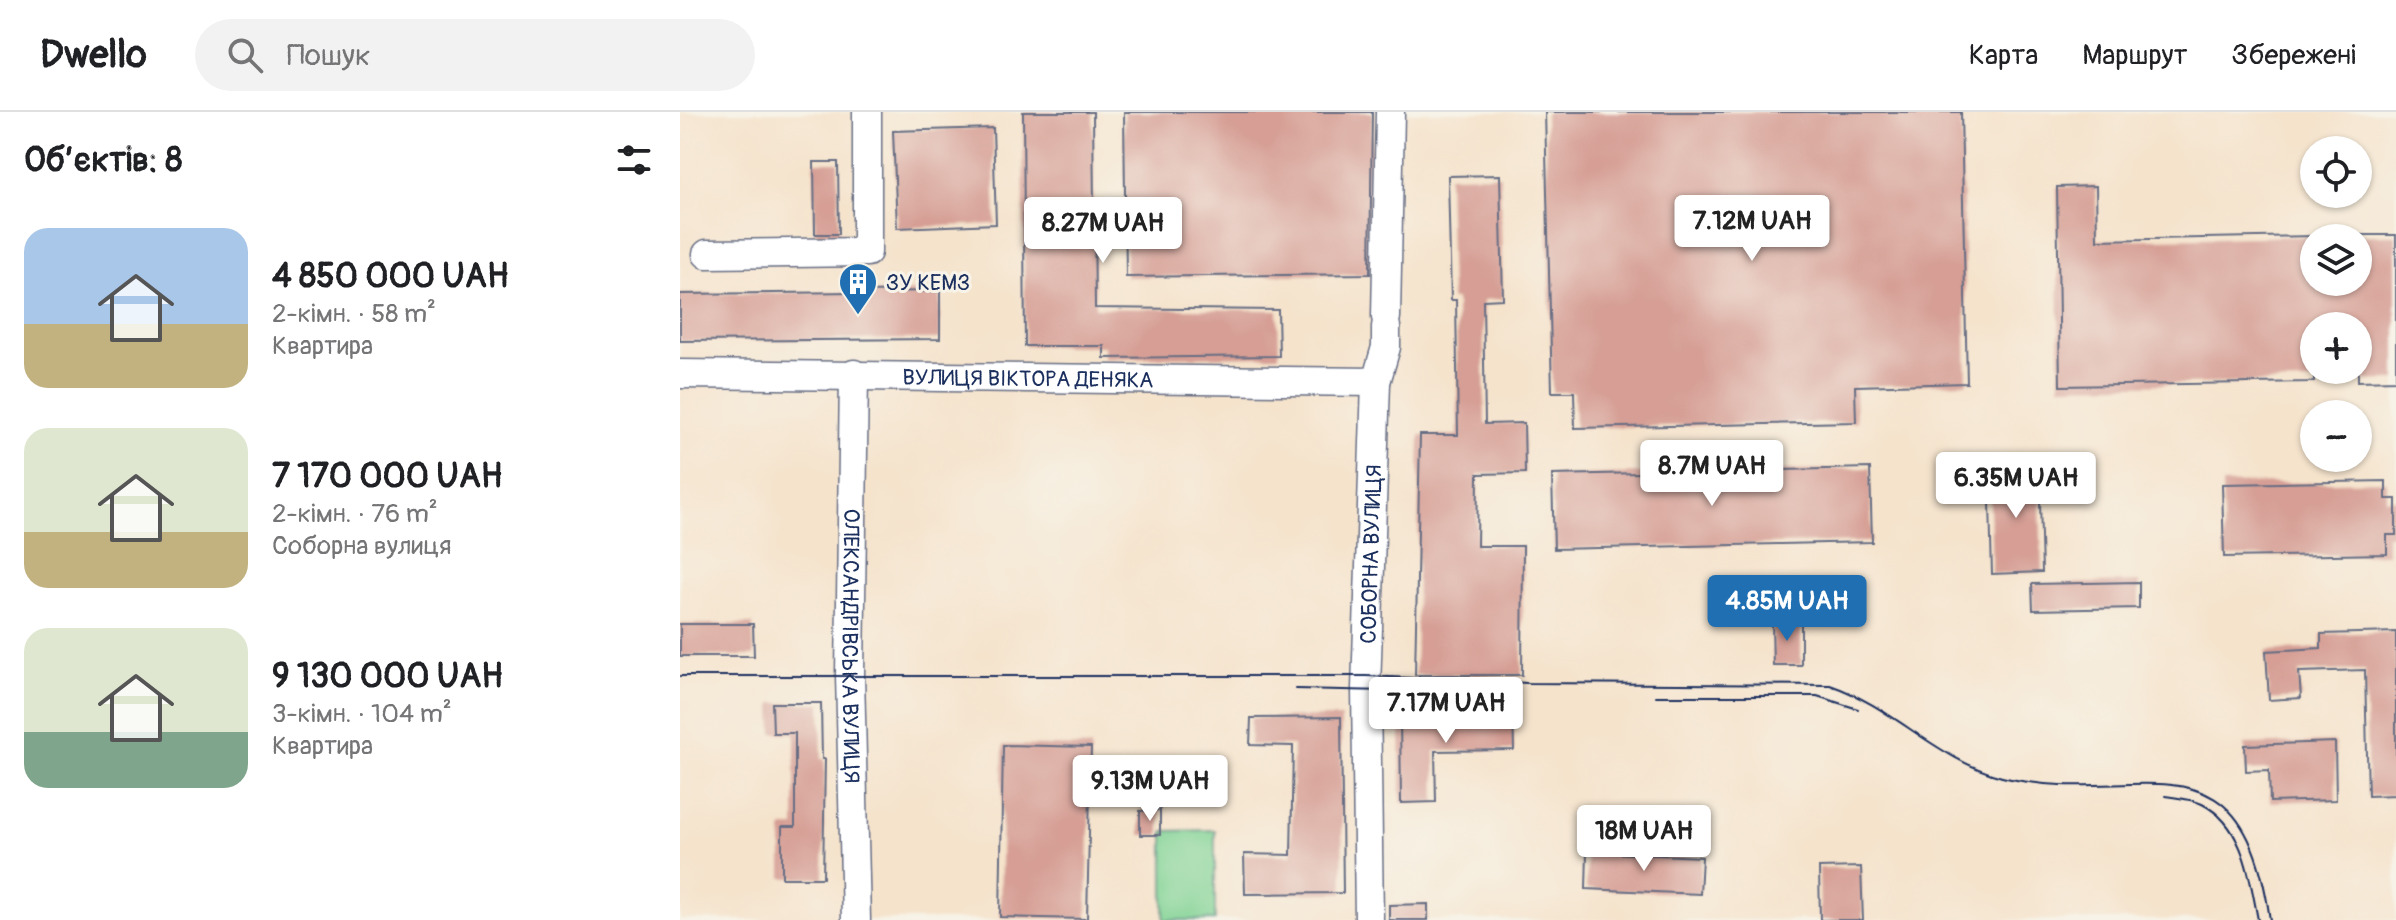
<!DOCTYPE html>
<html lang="uk">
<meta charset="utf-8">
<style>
:root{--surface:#fff;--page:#f2f2f2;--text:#202124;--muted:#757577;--line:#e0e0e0;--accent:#1f6fb2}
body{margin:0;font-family:Pangolin,sans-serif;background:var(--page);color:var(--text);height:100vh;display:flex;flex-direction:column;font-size:30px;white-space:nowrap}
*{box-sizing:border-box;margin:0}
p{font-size:26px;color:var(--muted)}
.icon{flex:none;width:44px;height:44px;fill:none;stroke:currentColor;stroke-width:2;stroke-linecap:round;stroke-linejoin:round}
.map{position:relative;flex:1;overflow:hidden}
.panel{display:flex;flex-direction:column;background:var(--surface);width:680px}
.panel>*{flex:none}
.tools{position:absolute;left:1620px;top:24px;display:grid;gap:16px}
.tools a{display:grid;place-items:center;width:72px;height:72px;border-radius:50%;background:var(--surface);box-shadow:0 2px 6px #0004;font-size:40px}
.price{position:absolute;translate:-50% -68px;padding:0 18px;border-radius:8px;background:#fff;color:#222;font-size:26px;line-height:52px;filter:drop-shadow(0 2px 4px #0008)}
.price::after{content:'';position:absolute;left:50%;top:48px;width:24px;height:18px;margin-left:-12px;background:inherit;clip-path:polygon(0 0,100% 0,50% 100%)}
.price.on{background:var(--accent);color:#fff}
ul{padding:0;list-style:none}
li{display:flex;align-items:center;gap:24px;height:200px;padding:0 24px}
li span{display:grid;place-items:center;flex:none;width:224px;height:160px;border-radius:24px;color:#555}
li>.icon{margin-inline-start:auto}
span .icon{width:96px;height:96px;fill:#fffc;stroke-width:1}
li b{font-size:34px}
h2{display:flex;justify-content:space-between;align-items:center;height:96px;padding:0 24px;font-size:34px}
header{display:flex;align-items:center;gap:48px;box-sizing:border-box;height:112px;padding:0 40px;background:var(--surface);border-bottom:2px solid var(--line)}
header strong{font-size:38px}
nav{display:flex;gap:44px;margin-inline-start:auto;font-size:28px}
.search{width:560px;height:72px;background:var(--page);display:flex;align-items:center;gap:20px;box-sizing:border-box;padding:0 28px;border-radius:44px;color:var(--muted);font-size:30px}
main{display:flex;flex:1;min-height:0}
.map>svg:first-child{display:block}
.green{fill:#81d395;stroke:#4e817a;stroke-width:2}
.building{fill:#d69e94}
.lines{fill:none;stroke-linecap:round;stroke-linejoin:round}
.minor-casing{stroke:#676e84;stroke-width:31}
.minor{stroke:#fff;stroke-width:28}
.tram{stroke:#1b2f5e;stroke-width:2}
.labels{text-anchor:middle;stroke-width:6;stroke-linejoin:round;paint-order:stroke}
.poi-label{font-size:22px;fill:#1b2f5e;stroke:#f7f3e8;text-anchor:start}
.street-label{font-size:22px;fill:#1b2f5e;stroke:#f7f3e8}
</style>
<header>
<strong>Dwello</strong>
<div class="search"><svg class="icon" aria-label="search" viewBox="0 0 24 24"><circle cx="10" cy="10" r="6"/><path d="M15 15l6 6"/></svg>Пошук</div>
<nav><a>Карта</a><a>Маршрут</a><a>Збережені</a></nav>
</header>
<main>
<section class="panel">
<h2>Об’єктів: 8<svg class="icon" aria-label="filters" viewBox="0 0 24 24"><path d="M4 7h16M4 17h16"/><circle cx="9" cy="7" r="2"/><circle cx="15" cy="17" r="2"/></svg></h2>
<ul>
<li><span style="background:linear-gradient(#a9c7e8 60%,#c2b280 0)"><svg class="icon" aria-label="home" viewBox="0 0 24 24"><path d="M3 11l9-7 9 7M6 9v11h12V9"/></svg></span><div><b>4 850 000 UAH</b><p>2-кімн. · 58 m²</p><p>Квартира</p></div></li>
<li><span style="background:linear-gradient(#dfe7d0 65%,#c2b280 0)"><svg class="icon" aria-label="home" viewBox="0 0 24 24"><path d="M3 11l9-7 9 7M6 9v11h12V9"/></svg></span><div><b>7 170 000 UAH</b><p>2-кімн. · 76 m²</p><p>Соборна вулиця</p></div></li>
<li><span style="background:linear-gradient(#dfe7d0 65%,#7fa58c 0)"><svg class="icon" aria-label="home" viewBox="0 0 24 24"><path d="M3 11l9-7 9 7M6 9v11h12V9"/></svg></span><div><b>9 130 000 UAH</b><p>3-кімн. · 104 m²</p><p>Квартира</p></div></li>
</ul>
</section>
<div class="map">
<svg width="1716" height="808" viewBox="0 0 1716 808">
<rect width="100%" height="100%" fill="#f7f3e8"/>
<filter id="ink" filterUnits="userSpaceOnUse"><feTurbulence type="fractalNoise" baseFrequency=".0125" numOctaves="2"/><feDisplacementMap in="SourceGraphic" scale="16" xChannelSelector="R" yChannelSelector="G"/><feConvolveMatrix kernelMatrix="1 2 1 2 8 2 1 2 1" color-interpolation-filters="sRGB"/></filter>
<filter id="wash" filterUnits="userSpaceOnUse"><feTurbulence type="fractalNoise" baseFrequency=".006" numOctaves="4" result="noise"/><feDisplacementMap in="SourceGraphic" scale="32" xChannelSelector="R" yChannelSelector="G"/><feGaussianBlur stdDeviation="1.8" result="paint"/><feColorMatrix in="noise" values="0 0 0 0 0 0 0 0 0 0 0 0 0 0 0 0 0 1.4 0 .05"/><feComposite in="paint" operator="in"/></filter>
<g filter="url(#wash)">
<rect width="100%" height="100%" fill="#f5e3cc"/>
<path class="green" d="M 535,718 L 535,808 L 484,808 L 484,719 Z"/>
<g id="blocks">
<path class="building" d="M 343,0 L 413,0 L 415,196 L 598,198 L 599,244 L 424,246 L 424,234 L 345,234 Z
M 444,0 L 692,0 L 690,162 L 446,165 Z
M 865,0 L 1281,0 L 1287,271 L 1175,274 L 1176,310 L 895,316 L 894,280 L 872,280 Z
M 313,16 L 316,112 L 217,116 L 213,19 Z
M 134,50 L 158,50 L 159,122 L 135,122 Z
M 820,63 L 823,187 L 803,188 L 805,312 L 844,311 L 845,361 L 798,362 L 797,434 L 843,434 L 842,563 L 735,563 L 740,323 L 778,323 L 776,188 L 771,188 L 768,64 Z
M 1416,74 L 1417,128 L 1634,124 L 1634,170 L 1678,170 L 1678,123 L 1716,123 L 1716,268 L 1678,269 L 1678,214 L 1634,214 L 1634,270 L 1380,274 L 1377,75 Z
M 260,179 L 260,227 L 0,229 L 0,182 Z
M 1359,354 L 1362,460 L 1312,462 L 1309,356 Z
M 1190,356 L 1192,430 L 874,437 L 872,363 Z
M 1706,369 L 1706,387 L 1716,387 L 1716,423 L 1707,423 L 1707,442 L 1544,445 L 1542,372 Z
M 1459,470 L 1459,496 L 1353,498 L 1352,472 Z
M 1121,508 L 1121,553 L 1093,553 L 1092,509 Z
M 0,512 L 73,512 L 74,544 L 0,544 Z
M 1716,520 L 1716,683 L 1688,684 L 1685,558 L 1619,560 L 1621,586 L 1589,588 L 1586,539 L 1641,536 L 1641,522 Z
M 92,591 L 141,591 L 142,647 L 145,647 L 143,766 L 102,766 L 102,715 L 115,715 L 115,621 L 93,621 Z
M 833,599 L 834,638 L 755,639 L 756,690 L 721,691 L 720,601 Z
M 661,605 L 663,781 L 565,782 L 564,742 L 611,743 L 613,634 L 570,633 L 571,606 Z
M 1655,630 L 1656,688 L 1590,690 L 1589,658 L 1566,659 L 1565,633 Z
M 323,633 L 411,635 L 407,807 L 320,805 Z
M 480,698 L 480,723 L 460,723 L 460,699 Z
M 907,740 L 1022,745 L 1020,782 L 906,777 Z
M 1181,755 L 1183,808 L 1140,808 L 1139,756 Z
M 748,792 L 748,808 L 709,808 L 709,793 Z"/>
</g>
</g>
<g filter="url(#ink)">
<use href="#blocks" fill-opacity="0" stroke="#676e84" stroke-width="2"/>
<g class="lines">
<defs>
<g id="minor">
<path d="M 27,142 L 187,140 L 187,0"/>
<path d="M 706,205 L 710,0"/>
<path id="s1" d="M 0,262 L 696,270"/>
<path id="s2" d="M 174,262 L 170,563 L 176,808"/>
<path id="s3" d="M 689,808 L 686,577 L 696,270 L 706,235 L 706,215"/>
</g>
</defs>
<use href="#minor" class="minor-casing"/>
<use href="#minor" class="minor"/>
<path class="tram" d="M 0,564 L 686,564 L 849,571 L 1150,573 C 1212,594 1259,649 1322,665 C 1457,698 1562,607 1590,808
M 616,577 L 800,581
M 976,584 L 1137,584 L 1178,597
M 1485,684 C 1497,686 1512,687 1522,692 C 1564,713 1570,767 1578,808"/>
</g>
</g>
<defs>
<symbol id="building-pin" viewBox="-11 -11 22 30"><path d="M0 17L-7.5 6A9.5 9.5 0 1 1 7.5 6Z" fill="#1f6fb2" stroke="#f7f3e8"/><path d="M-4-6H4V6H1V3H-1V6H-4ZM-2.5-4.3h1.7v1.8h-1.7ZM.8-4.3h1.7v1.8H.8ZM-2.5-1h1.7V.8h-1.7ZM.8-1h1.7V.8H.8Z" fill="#fff"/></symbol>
</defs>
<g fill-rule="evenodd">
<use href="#building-pin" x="156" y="148" width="44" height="60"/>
</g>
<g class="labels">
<g class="poi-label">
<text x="206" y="178">ЗУ КЕМЗ</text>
</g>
<g class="street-label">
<text dy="8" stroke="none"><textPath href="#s1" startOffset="348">ВУЛИЦЯ ВІКТОРА ДЕНЯКА</textPath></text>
<text dy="8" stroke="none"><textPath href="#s3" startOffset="366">СОБОРНА ВУЛИЦЯ</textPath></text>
<text dy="8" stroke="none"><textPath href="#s2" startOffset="272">ОЛЕКСАНДРІВСЬКА ВУЛИЦЯ</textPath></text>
</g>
</g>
</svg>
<div class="tools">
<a><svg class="icon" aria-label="locate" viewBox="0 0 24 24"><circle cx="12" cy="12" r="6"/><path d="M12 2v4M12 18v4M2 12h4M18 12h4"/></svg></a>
<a><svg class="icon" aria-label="layers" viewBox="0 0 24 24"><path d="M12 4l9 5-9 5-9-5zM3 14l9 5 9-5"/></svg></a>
<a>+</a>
<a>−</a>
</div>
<b class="price" style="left:1072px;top:151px">7.12M UAH</b>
<b class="price" style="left:423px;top:153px">8.27M UAH</b>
<b class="price" style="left:1032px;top:396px">8.7M UAH</b>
<b class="price" style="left:1336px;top:408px">6.35M UAH</b>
<b class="price on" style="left:1107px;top:531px">4.85M UAH</b>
<b class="price" style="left:766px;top:633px">7.17M UAH</b>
<b class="price" style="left:470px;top:711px">9.13M UAH</b>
<b class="price" style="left:964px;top:761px">18M UAH</b>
</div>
</main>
